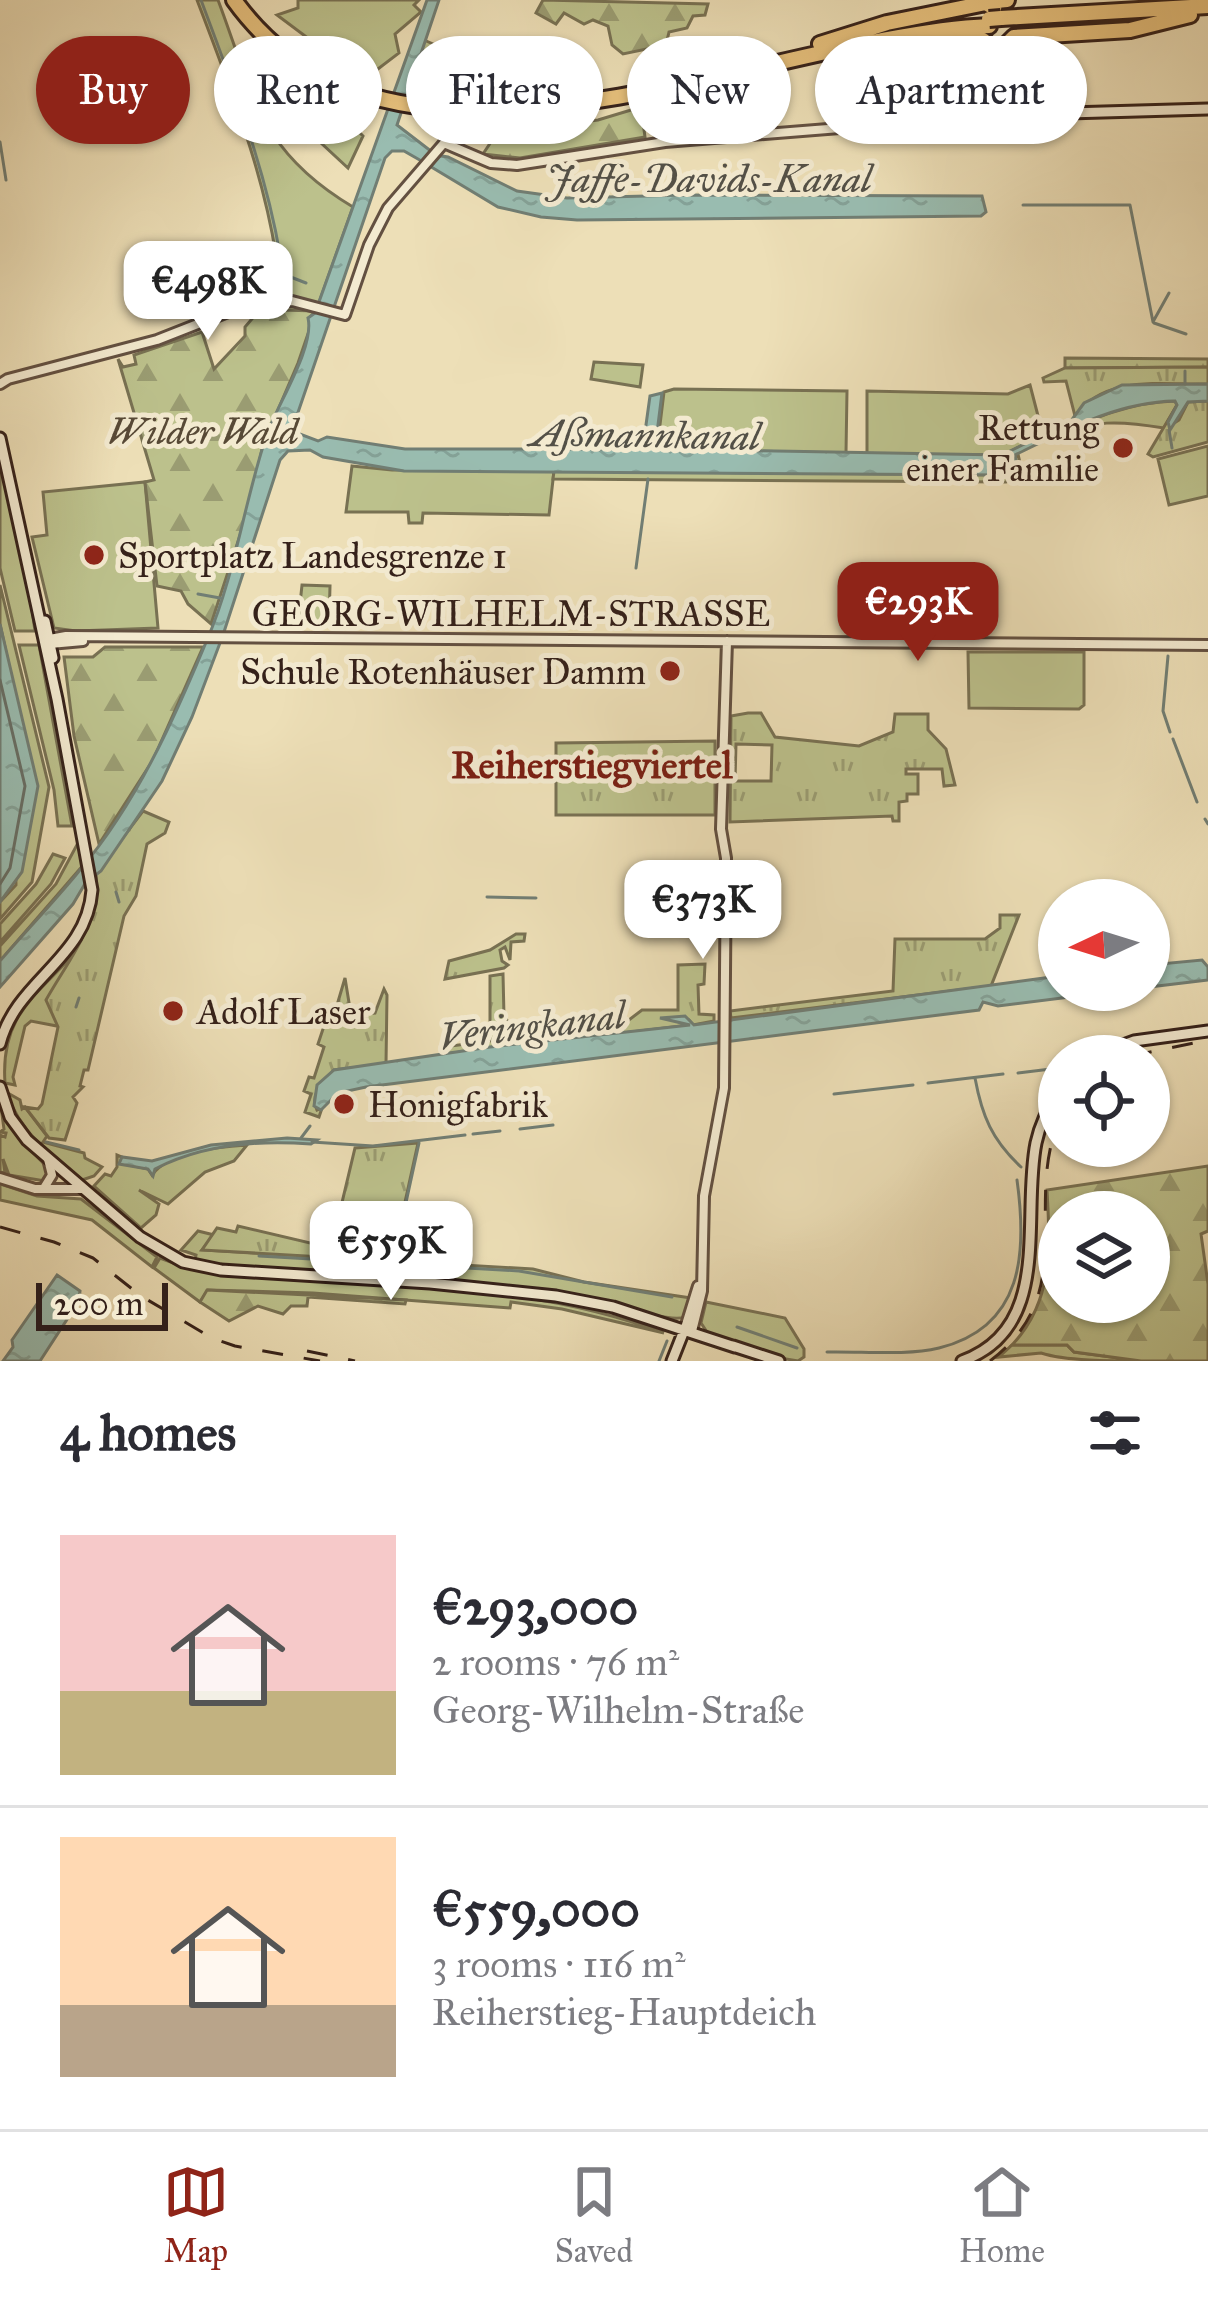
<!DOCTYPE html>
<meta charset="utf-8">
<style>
:root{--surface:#fff;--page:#f7f7f7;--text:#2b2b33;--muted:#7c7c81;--line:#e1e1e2;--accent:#8f2418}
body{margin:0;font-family:"IM FELL Great Primer",serif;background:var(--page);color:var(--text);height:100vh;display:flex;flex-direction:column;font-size:45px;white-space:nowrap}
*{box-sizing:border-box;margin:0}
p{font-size:39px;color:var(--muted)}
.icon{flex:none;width:66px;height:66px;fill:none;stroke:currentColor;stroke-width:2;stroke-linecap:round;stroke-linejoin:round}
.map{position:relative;height:1361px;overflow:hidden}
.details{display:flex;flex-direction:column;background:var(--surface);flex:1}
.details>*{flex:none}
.guide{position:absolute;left:36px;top:36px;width:1137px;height:108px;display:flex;gap:24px}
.needle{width:78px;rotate:266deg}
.buttons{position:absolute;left:1038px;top:879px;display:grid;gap:24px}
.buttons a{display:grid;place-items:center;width:132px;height:132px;border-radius:50%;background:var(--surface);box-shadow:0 3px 9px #0004;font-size:60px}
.scale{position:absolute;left:36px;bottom:30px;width:132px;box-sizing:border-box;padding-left:12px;border:6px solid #35211a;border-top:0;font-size:33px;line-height:42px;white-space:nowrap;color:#35211a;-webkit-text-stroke:9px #f3ead0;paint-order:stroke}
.price{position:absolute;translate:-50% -102px;padding:0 27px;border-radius:24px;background:#fff;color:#222;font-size:39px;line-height:78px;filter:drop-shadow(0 3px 6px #0008)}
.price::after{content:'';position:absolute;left:50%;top:72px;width:36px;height:27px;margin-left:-18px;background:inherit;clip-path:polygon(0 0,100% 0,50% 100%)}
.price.active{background:var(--accent);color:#fff}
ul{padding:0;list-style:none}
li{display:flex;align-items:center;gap:36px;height:300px;padding:0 60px}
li+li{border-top:3px solid var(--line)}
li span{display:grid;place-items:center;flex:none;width:336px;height:240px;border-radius:0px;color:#555}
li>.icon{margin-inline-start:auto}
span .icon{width:144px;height:144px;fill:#fffc;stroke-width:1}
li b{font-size:51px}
h2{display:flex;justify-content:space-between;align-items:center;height:144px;padding:0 60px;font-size:51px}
.pill{padding:0 42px;border-radius:54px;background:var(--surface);box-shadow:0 3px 9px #0004;font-size:42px;line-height:108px}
.pill.active{background:var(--accent);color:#fff}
.tabs{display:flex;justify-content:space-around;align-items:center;height:168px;border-top:3px solid var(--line);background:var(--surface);font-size:33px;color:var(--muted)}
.tabs a{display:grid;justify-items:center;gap:6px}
.tabs .active{color:var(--accent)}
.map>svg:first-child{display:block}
.green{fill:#bcc18c;stroke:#787153;stroke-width:3}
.forest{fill:url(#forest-firs);stroke:#787153;stroke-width:3;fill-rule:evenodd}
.park{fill:url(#park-tufts);stroke:#787153;stroke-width:3;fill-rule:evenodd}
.water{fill:url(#water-ripples);stroke:#717e74;stroke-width:3}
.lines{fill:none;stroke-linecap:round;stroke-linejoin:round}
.shore{stroke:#676e65;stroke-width:3}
.stream{stroke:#717e74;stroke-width:3}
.tertiary-casing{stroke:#635041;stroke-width:14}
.secondary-casing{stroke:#35211a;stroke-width:15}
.trunk-casing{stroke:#35211a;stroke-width:20}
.tertiary{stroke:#f3ead0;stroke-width:8}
.secondary{stroke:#f3ead0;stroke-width:9}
.trunk{stroke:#e6c07c;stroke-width:14}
.rail{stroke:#35211a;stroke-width:3;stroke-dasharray:21 21;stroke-linecap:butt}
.trunk-bridge-casing{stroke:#35211a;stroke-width:20;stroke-linecap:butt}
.trunk-bridge{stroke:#e6c07c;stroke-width:14}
.poi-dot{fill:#8f2418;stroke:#f3ead0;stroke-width:4.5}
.labels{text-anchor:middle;stroke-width:10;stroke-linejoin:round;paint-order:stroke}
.poi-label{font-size:36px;fill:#35211a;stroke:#f3ead0;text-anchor:start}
.park-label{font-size:36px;font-style:italic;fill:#574936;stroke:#f3ead0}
.street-label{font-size:36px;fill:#35211a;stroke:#f3ead0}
.water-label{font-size:39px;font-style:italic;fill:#535047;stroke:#f3ead0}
.neighbourhood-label{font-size:39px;font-weight:bold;fill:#7a1f14;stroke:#f3ead0}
</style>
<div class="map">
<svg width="1208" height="1361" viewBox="0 0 1208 1361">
<defs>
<pattern id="forest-firs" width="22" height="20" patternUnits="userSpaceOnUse" patternTransform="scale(3)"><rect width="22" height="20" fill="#bcc18c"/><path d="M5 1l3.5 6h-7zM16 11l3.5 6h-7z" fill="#9a9c72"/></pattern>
<pattern id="park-tufts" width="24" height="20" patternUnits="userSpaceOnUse" patternTransform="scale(3)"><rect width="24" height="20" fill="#bcc18c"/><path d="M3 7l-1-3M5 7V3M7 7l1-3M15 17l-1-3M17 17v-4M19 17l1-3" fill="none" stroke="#9a9c72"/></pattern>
<pattern id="water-ripples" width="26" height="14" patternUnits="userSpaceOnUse" patternTransform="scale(3)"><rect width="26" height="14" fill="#99bcb0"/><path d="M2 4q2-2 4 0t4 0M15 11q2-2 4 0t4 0" fill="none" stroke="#84a197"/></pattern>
</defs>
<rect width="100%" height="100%" fill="#eddfb7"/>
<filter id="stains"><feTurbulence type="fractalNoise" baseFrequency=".00167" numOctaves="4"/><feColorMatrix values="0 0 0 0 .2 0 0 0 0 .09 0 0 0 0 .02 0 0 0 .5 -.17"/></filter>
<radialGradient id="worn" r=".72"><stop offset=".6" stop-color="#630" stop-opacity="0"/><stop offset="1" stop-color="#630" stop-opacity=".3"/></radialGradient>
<path class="green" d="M 197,0 L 218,0 C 254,96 259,151 353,207 L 316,311 L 282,310 C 276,202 235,100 197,0 Z
M 298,0 L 419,0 L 414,5 L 421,12 L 395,34 L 399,53 L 374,72 L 317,45 L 277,15 L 298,8 Z
M 424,40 L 481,65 C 456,81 428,60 410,93 L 405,92 Z
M 304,98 L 314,114 L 322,108 L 340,111 L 350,124 L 356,119 L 363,124 L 359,132 L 363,136 L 348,168 L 306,129 L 290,107 Z
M 594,362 L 643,365 L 640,387 L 591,379 Z
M 1030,385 L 1043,435 L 1003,455 L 867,454 L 867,391 L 1008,394 Z
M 674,389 L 847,391 L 846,453 L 657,449 L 664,392 Z
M 1175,401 L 1177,405 L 1164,428 C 1122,421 1090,418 1053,440 L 1054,436 C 1094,418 1131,402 1175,401 Z
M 1208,446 L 1208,496 L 1169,505 L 1158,459 Z
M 0,464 L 28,581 L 35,631 L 15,631 L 0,568 Z
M 352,466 L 392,470 L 554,471 L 549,515 L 423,513 L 422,523 L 409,523 L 408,512 L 346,512 Z
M 145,482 L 158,628 L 76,631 L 54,628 L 32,537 L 47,535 L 43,492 Z
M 0,585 L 49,787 L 32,882 L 0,919 L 0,902 L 16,885 L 11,675 L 0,624 Z
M 19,645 L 39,645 L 72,826 L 58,826 L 54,790 Z
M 968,652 L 1084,652 L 1084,705 L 1079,709 L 969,708 Z
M 79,841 L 85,863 L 0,961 L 0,946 L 56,884 Z
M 53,854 L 65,858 L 51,884 L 0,942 L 0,924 L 36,884 Z
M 80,947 L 66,1015 L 57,1026 L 31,1021 L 25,1026 L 13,1077 L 15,1085 L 5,1083 C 0,1012 39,995 80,947 Z
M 6,1092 L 20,1100 L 22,1109 L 25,1107 L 47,1136 L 43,1142 L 84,1153 L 85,1158 L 102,1167 L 94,1176 L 82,1180 C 49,1156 20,1131 6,1092 Z
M 0,1100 L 22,1141 L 46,1166 L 48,1176 L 45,1181 L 9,1175 L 3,1159 L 5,1173 L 0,1172 L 0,1135 L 5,1137 L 6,1133 L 0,1132 L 4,1129 Z
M 247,1145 L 234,1161 L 205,1172 L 168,1204 L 139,1190 L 159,1204 L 156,1215 L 141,1228 L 94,1186 L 105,1174 L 111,1176 L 117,1167 L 117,1155 L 122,1157 L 120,1163 L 148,1169 L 152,1175 C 169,1151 218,1147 247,1145 Z
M 0,1184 L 37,1196 L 81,1199 L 157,1257 L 152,1267 L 92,1220 L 0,1200 Z
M 198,1231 L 214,1235 L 202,1250 L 533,1269 L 584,1282 L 691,1298 L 685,1317 C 669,1324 594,1299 570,1295 C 452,1275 330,1273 211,1265 L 195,1261 L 196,1255 L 181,1250 Z
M 160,1258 C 212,1279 270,1277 325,1281 C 445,1289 551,1290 664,1333 L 562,1309 L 511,1302 L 510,1308 L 313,1293 L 208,1290 L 200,1302 L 154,1268 Z
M 706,1302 L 785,1318 L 804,1349 L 804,1357 L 798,1361 L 774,1357 L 707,1332 L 701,1323 Z
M 1012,1345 L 1067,1345 L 1074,1352 L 1141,1361 C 1112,1361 1065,1361 1041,1353 L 999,1357 Z"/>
<path class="forest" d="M 543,0 L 708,4 L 705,15 L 693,16 L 687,28 L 669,32 L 666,45 L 623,54 L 612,45 L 608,26 L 593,20 L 584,24 L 564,13 L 556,24 L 536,13 Z
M 641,107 L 645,137 L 520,158 L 483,154 L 497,133 L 598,120 Z
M 282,310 L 316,311 L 309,318 L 310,328 L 298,363 L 263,445 L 249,508 L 211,624 L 188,604 L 181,591 L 157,586 L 145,482 L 154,480 L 118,359 L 123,367 L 136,364 L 134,355 L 202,332 L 214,369 L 245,336 L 245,327 L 257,313 Z
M 1065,358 L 1208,359 L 1208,367 L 1065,368 Z
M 105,647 L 203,647 L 153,760 L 99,844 L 74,736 L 64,657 L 93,657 Z
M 1208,1166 L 1208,1231 L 1201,1234 L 1208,1284 L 1208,1361 L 1141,1361 L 1074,1352 L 1067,1345 L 1012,1345 C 1054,1301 1050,1246 1047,1190 ZM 1059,1212 L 1149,1212 L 1149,1302 L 1059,1302 Z
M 207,1290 L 406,1300 L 405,1304 L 308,1297 L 307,1306 L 291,1306 L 283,1314 L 258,1306 L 229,1321 L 200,1302 Z"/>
<path class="park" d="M 1208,367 L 1208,384 C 1163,385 1105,374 1075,416 L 1066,381 L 1044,382 L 1043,378 L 1065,368 Z
M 1208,401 L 1208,442 L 1153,457 L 1148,454 L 1177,405 L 1168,422 L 1171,425 L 1179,420 L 1188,402 Z
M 1018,454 L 1023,476 L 1006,482 L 553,479 L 554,471 L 1000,475 Z
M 302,585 L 330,586 L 329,623 L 298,623 Z
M 748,713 L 761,713 L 775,737 L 859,746 L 893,732 L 895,714 L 928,714 L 928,730 L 946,749 L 955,785 L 944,786 L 942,769 L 906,769 L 906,774 L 918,774 L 918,794 L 907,794 L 907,801 L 899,802 L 899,821 L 893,821 L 892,816 L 730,822 L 731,716 ZM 736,744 L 772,745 L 771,781 L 735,781 Z
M 715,741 L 715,815 L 556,815 L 556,743 Z
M 143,811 L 169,822 L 165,833 L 147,844 L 136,896 L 124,916 L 88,1070 L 84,1070 L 80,1086 L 83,1087 L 73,1097 L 77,1103 L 65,1140 L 49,1138 L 25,1107 L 38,1109 L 42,1104 L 58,1027 L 46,1000 C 70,957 100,925 96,873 Z
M 1000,915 L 1019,915 L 991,986 L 731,1018 L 730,1011 L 893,991 L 895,939 L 985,939 L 1000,928 Z
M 516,934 L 525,934 L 524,941 L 511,942 L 510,960 L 505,947 L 500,950 L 502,961 L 508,965 L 504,968 L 445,979 L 449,961 L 490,950 Z
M 705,964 L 704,984 L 698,985 L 699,1014 L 714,1015 L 714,1021 L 693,1025 L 689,1020 L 670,1019 L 690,1025 L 444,1054 L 443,1047 L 490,1041 L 490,976 L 503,974 L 504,1016 L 516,1033 L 621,1026 L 642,1010 L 678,1010 L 678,965 Z
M 345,978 L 351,1015 L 375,1013 L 384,989 L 387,995 L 386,1064 L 334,1070 C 324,1083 309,1093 317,1110 L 322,1108 L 319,1117 L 305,1112 L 311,1094 L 304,1091 L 309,1077 L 314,1078 L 324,1047 L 318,1044 L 329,1011 L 335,1012 Z
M 418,1143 L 392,1261 L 202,1250 L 217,1228 L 236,1232 L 238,1226 L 344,1251 L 348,1235 L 335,1232 L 355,1148 Z"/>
<path class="water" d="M 427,0 L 439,0 L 397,125 L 436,155 L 448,157 L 517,191 L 567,198 L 687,195 L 982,196 L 986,212 L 981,216 L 577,220 L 541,217 L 498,207 L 418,159 L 404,151 L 392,151 L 385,158 L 293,427 L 297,433 L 318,441 L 327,437 L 405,449 L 643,449 L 645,434 L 655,432 L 645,432 L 650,396 L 662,393 L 655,449 L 1002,455 L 1071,421 L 1084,403 L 1122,385 L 1208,384 L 1208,401 L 1188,402 L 1170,430 L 1168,422 L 1177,405 L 1175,401 C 1117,402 1066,430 1015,455 L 1018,469 L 1000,475 L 404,471 L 323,457 L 310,450 L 288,451 L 280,460 L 223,635 L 192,717 L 162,781 L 101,871 L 86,882 L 73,904 L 0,987 L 0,961 C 40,915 84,871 117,820 C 154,764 182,700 207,640 C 235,575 244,503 266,437 C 276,406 315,348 308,318 L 315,313 Z
M 0,624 L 38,786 L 22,872 L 0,902 Z
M 1202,960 L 1208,967 L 1208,980 L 1149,987 L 1149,965 Z
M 1059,976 L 1059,990 L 1126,990 L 998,1006 L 983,1002 L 979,1010 L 366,1087 L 338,1093 L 321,1110 L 314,1106 L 317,1085 L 334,1070 L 490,1047 L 690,1025 L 660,1018 L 685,1016 L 694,1025 Z
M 287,1138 L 317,1140 L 311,1144 C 259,1140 203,1144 155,1169 L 153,1176 L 148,1169 L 119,1164 L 122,1157 L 152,1161 L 211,1145 Z
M 57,1275 L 80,1291 L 79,1301 L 40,1361 L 3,1361 L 13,1347 L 12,1340 Z"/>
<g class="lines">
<path class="shore" d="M 0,680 L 25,786 L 10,868 L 0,884"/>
<path class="stream" d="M 201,0 C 234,89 270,179 283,274 L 306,283
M 0,142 L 6,180
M 1023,205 L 1130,205 L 1153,322
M 1154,320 L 1169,293
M 1154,323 L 1186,334
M 1185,371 L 1185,384
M 1169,430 L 1172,448
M 636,568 L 648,479
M 198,594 L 220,598
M 1168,656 L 1163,711 L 1170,732
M 1173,739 L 1197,802
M 1205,819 L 1208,824
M 116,892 L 119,902
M 487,897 L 536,898
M 76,1007 L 79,998
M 1018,1073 L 1059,1068
M 975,1078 C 982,1116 992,1140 1021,1167
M 928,1083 L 1003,1074
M 834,1094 L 913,1085
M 520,1129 L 553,1125
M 473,1134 L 500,1131
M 301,1138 L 310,1126
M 46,1142 L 79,1150
M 312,1142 L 373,1146 L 465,1135
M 259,1256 L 519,1271 L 672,1297
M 393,1262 L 419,1143
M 737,1327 L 797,1348
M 827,1352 C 862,1351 905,1356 939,1348 C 1024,1327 1027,1252 1017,1180
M 659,1361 L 667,1341"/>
<defs>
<path id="tertiary" d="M 0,384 L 8,379 L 157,340 L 251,303 L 292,301 L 345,315 L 369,245 L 388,208 L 444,143 L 491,163 L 517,165 L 665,142 L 1003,115
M 44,640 L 66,636 L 1208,645
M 50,644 L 83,641
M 0,1178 L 35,1189 L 83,1189
M 44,1188 L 52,1175 L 48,1159
M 685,1328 L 698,1286
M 692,1331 L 702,1291 L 704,1196 L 724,1088 L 726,858 L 721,829 L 727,641"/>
<path id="secondary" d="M 998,53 L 1003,115 L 1208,109
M 0,438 L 57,699 L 92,890 C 87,959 16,980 0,1044
M 45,621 L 53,658
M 1093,1056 L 1134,1041 L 1208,1031
M 0,1087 L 10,1117 L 27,1140 L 140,1237 L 183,1262 L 221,1270 L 430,1283 L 556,1296 L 613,1307 L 735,1347
M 733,1346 L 779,1361
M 672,1361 L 685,1328
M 962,1361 C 1054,1328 1021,1218 1036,1143 C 1040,1124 1048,1108 1059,1092"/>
<path id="trunk" d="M 234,0 C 396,226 765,36 989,26
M 1001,18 L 1208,6
M 820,44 L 887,23 L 986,3 L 994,8 L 996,1 L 1007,0
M 860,52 L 983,40 L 998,53
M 998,53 L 1014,37 L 1130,30 L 1190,15"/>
</defs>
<use href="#tertiary" class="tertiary-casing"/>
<use href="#secondary" class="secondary-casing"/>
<use href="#trunk" class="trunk-casing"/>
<use href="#tertiary" class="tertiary"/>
<use href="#secondary" class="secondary"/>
<use href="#trunk" class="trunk"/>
<path class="rail" d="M 1131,1056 L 1208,1040
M 0,1227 L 54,1242 L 93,1258 L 141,1296 L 212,1338 L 235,1346 L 320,1361
M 307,1351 L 355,1361
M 990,1361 C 1081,1292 1023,1208 1059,1120"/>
<defs>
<path id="trunk-bridge" d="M 989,19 L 1001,18"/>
</defs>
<use href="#trunk-bridge" class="trunk-bridge-casing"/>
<use href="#trunk-bridge" class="trunk-bridge"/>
</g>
<g class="poi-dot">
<circle cx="1123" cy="448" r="12"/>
<circle cx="94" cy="555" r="12"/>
<circle cx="670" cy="671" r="12"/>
<circle cx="173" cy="1011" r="12"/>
<circle cx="344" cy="1104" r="12"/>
</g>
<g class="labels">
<g class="poi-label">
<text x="1099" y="440" text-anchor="end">Rettung<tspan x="1099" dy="41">einer Familie</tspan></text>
<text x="118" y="568">Sportplatz Landesgrenze 1</text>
<text x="646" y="684" text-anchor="end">Schule Rotenhäuser Damm</text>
<text x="197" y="1024">Adolf Laser</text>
<text x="368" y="1117">Honigfabrik</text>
</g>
<g class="park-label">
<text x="203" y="444">Wilder Wald</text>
</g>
<g class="street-label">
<text x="511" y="626">GEORG-WILHELM-STRASSE</text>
</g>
<g class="water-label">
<text x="709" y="192">Jaffe-Davids-Kanal</text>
<text transform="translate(645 434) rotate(1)" y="14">Aßmannkanal</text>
<text transform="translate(532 1025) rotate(-7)" y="14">Veringkanal</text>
</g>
<g class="neighbourhood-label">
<text x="592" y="778">Reiherstiegviertel</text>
</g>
</g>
<rect width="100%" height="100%" filter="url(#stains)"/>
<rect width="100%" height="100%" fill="url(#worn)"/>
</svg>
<div class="buttons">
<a><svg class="needle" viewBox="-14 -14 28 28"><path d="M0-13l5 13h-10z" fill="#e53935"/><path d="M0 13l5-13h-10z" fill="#7c7c81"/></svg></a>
<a><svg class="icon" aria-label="locate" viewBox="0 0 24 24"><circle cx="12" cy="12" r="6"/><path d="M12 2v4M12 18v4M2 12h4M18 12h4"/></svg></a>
<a><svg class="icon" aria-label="layers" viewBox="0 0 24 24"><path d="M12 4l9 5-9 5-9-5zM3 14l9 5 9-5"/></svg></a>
</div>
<div class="scale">200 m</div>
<b class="price" style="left:208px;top:343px">€498K</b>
<b class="price active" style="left:918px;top:664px">€293K</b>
<b class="price" style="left:703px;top:962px">€373K</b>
<b class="price" style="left:391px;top:1303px">€559K</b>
<div class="guide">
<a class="pill active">Buy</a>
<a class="pill">Rent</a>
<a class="pill">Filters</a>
<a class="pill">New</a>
<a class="pill">Apartment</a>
</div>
</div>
<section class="details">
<h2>4 homes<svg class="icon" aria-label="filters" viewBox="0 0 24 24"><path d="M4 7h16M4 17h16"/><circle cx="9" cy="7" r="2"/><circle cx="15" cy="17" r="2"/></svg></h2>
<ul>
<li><span style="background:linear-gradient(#f6c9c9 65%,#c2b280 0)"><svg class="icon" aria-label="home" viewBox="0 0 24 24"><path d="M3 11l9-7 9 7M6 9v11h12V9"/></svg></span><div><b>€293,000</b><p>2 rooms · 76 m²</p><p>Georg-Wilhelm-Straße</p></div></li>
<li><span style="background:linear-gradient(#ffd9b3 70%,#b9a48a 0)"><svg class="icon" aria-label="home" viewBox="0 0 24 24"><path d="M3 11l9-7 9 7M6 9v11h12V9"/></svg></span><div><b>€559,000</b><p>3 rooms · 116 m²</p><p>Reiherstieg-Hauptdeich</p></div></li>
</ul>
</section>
<nav class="tabs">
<a class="active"><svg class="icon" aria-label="map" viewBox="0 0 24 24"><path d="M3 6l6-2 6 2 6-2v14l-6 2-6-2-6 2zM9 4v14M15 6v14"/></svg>Map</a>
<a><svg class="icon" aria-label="saved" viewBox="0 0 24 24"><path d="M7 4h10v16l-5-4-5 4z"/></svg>Saved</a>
<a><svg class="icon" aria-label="home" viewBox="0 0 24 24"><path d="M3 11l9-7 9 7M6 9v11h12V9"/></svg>Home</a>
</nav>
